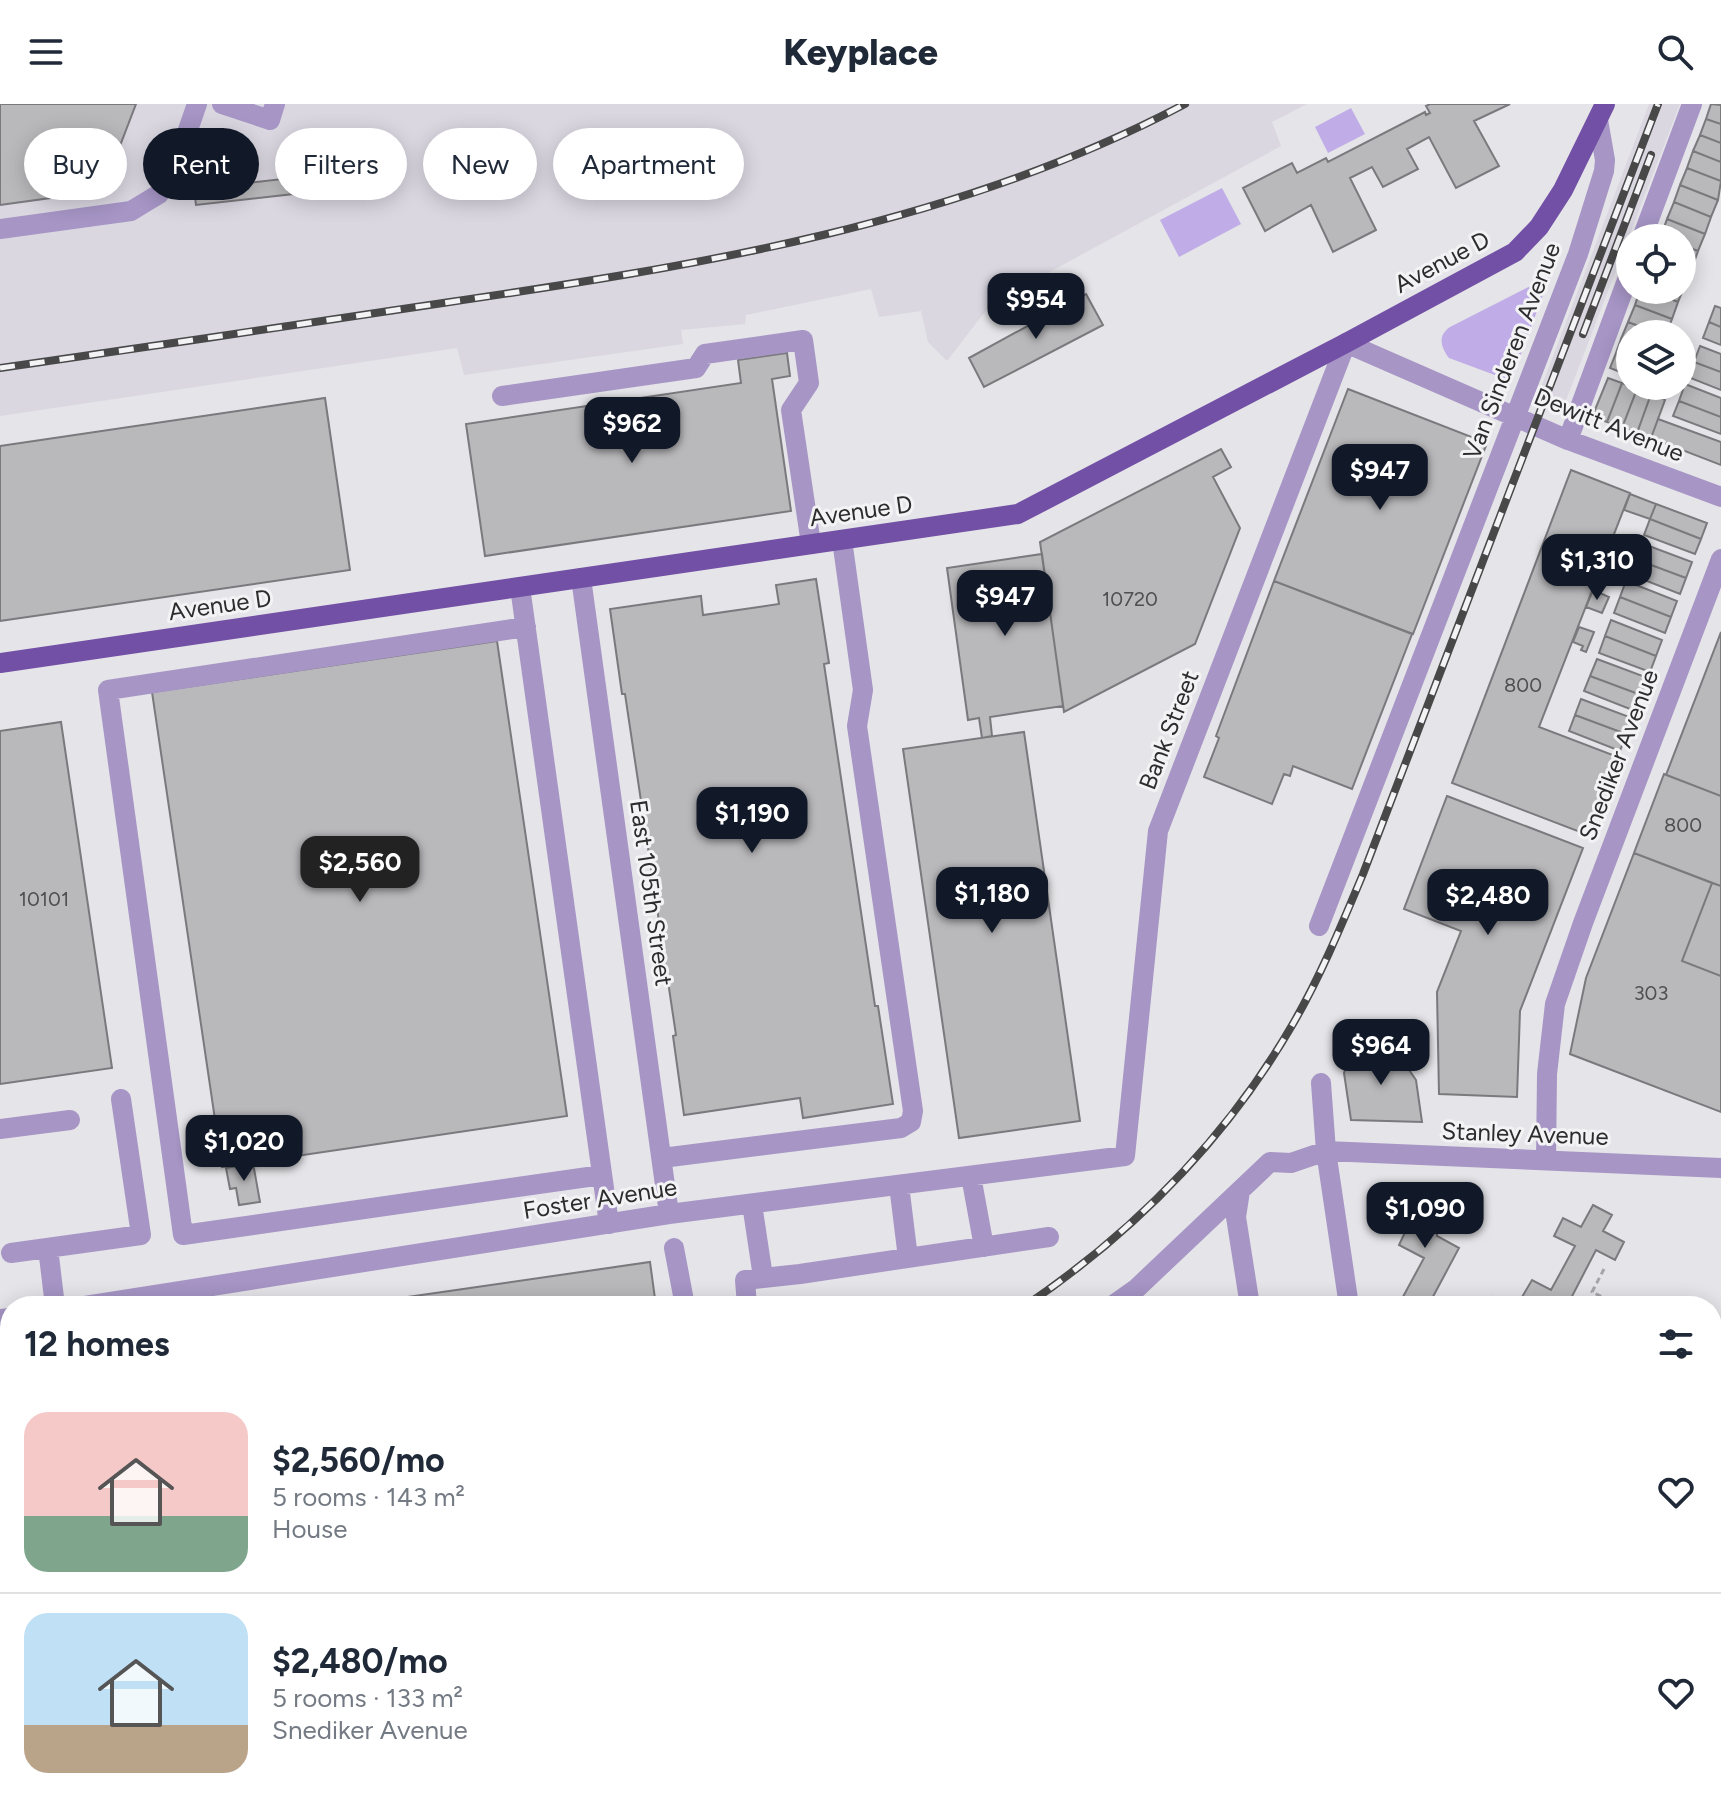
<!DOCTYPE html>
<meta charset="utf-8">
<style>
:root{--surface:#fff;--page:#f2f2f3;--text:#1f2937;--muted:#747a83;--line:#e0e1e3;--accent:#111827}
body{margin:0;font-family:Figtree,sans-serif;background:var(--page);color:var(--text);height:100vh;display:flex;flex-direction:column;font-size:30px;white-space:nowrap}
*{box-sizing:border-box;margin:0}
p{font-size:26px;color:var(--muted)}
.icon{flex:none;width:44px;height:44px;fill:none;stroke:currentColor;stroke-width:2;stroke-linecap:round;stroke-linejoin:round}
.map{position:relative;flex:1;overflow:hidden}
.panel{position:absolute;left:0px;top:1192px;width:1722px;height:512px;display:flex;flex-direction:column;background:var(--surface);border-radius:32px 32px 0 0;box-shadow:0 4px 20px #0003}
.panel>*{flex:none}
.hud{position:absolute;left:24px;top:24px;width:800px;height:72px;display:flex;gap:16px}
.fabs{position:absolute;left:1616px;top:120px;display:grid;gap:16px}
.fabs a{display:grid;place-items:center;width:80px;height:80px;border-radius:50%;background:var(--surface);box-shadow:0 4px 20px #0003;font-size:40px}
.price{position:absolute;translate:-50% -68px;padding:0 18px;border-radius:16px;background:var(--accent);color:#fff;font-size:26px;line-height:52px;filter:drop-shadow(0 2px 4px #0008)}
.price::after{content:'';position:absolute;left:50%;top:48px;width:24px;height:18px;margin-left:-12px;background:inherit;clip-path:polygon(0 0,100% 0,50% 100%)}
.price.current{background:#222;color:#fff}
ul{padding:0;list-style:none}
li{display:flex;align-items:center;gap:24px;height:200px;padding:0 24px}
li+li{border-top:2px solid var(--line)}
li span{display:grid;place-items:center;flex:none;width:224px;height:160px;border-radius:24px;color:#555}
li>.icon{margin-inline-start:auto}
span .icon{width:96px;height:96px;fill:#fffc;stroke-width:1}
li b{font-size:34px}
h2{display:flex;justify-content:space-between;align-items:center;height:96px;padding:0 24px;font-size:34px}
.tag{padding:0 28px;border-radius:36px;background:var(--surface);box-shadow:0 4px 20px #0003;font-size:28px;line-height:72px}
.tag.current{background:var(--accent);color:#fff}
header{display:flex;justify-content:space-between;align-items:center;height:104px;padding:0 24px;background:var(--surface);font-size:36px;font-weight:800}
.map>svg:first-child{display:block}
.built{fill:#dad7e1}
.green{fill:#c0ace7}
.building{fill:#b9b8bb;stroke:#7a797d;stroke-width:2}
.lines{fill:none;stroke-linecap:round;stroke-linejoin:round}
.path{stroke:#a6a6a9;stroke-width:3;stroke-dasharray:6 4;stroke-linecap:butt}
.minor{stroke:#a695c5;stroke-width:20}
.major{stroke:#7250a5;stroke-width:20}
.rail-casing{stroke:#484849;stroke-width:8}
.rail{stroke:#f3f2f5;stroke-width:5;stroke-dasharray:15;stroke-linecap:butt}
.labels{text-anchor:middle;stroke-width:6;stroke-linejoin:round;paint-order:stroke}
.number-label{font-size:20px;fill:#4f4f50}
.street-label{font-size:24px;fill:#2c2c2d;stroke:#f3f2f5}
</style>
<header><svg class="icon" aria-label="menu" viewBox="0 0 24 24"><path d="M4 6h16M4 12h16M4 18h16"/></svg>Keyplace<svg class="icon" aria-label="search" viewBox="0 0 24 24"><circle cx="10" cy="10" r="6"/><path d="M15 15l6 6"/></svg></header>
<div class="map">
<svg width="1721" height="1704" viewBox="0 0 1721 1704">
<rect width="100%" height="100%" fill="#e5e4e8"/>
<path class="built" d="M 0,0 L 1307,0 L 1272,18 L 1281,42 L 991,200 L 947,257 L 928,238 L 921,207 L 879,213 L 871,185 L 746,211 L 745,220 L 681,226 L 683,240 L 464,271 L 457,244 L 0,312 Z
M 1649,0 L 1680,0 L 1565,299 L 1539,289 Z"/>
<path class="green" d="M 1351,4 L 1365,30 L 1328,49 L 1315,23 Z
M 1222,84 L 1241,120 L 1179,153 L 1160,116 Z
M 1550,172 L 1511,277 L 1449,254 C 1441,243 1437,232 1450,223 Z"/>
<path class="building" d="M 0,0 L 136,0 L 103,86 L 71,74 L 65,92 L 0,101 Z
M 1430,0 L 1510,0 L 1474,17 L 1499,62 L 1456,84 L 1429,33 L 1407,45 L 1418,65 L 1383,83 L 1372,63 L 1350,74 L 1376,126 L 1333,148 L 1311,101 L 1265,127 L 1243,84 L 1292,59 L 1297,69 L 1326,54 L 1328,58 L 1425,8 L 1426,11 L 1430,9 L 1426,2 Z
M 1711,0 L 1721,1 L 1721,20 L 1706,15 Z
M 1706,15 L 1721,20 L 1721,39 L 1700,31 Z
M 1700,31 L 1721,39 L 1721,58 L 1693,47 Z
M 1693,47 L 1721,58 L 1721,77 L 1687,64 Z
M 1687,64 L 1721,77 L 1718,96 L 1680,81 Z
M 300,73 L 302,89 L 196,101 L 194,85 Z
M 1680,81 L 1718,96 L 1711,113 L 1674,98 Z
M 1674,98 L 1711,113 L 1705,130 L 1667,115 Z
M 1667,115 L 1705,130 L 1698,147 L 1682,141 L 1682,134 L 1661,132 Z
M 1682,141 L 1698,147 L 1692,164 L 1682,160 Z
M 1682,180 L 1685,181 L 1678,198 L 1647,186 L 1682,186 Z
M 1640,186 L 1647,186 L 1678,198 L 1672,215 L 1635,201 Z
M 1086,190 L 1103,221 L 984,283 L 969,254 Z
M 1635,201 L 1672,215 L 1666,230 L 1659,230 L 1628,218 Z
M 1715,202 L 1721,204 L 1721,223 L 1709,218 Z
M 1628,218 L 1659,230 L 1630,230 L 1630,238 L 1621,235 Z
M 1709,218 L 1721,223 L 1721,241 L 1703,234 Z
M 1621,235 L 1630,238 L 1630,255 L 1616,249 Z
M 1700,242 L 1721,250 L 1721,268 L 1694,258 Z
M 787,249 L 790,272 L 772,275 L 791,407 L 485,452 L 466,320 L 741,279 L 738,256 Z
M 1616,249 L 1630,255 L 1630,272 L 1610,264 Z
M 1694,258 L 1721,268 L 1721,286 L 1688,273 Z
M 1608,274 L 1622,279 L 1607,318 L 1592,313 Z
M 1622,279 L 1637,285 L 1622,324 L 1607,318 Z
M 1685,280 L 1721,294 L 1721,313 L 1679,297 Z
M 1348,285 L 1487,339 L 1413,530 L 1274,477 Z
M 1637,285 L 1651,290 L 1637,329 L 1622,324 Z
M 1651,290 L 1665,296 L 1651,334 L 1637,329 Z
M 325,294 L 350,466 L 0,517 L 0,342 Z
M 1679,297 L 1721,313 L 1721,330 L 1673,312 Z
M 1658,315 L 1721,338 L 1721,361 L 1651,334 Z
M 1221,345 L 1231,363 L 1213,373 L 1240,424 L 1195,540 L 1064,608 L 1040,438 Z
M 1571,366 L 1630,389 L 1539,623 L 1618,653 L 1588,731 L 1452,679 Z
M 1630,390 L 1656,400 L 1650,415 L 1624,406 Z
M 1656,400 L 1707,419 L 1701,435 L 1650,415 Z
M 1650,415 L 1701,435 L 1695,450 L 1644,431 Z
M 1641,439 L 1692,458 L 1686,474 L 1635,455 Z
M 1042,450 L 1063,602 L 990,613 L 992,632 L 982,634 L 979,614 L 968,616 L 947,464 Z
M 1635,455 L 1686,474 L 1680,490 L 1629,470 Z
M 816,475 L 829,559 L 824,560 L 875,902 L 878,902 L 893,1000 L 803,1014 L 800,994 L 684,1011 L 673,932 L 676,931 L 625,590 L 622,590 L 610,505 L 701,492 L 703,511 L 779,500 L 776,481 Z
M 1274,477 L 1412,530 L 1352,685 L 1293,662 L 1290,672 L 1284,670 L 1272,700 L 1204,673 L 1219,634 L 1216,632 Z
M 1626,477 L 1677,497 L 1671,513 L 1620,493 Z
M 1593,486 L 1609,493 L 1602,509 L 1586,503 Z
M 1620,493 L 1671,513 L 1665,529 L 1614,509 Z
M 1611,516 L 1662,536 L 1656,552 L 1605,532 Z
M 1579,523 L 1594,528 L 1586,548 L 1581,546 L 1583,542 L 1573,538 Z
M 1721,528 L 1721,692 L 1666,671 Z
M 1605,532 L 1656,552 L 1650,568 L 1599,549 Z
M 497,537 L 567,1012 L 222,1063 L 152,588 Z
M 1597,555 L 1648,574 L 1641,591 L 1590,572 Z
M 1590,572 L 1641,591 L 1635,607 L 1584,587 Z
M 1581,595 L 1632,614 L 1626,630 L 1575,611 Z
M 1575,611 L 1626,630 L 1620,647 L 1569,627 Z
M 61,618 L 112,964 L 0,980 L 0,627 Z
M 1024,628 L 1080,1017 L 959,1034 L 903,645 Z
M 1664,670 L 1721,692 L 1721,782 L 1634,749 Z
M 1447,692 L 1583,744 L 1520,907 L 1517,993 L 1439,990 L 1437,888 L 1461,827 L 1404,805 Z
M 1634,749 L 1712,779 L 1682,857 L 1721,872 L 1721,1008 L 1570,950 L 1586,874 Z
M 1712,779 L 1721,782 L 1721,872 L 1682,857 Z
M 1351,944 L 1396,947 L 1416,976 L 1422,1018 L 1351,1016 L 1344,969 Z
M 253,1059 L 260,1098 L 239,1101 L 236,1084 L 230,1085 L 226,1064 Z
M 1432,1094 L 1449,1103 L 1437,1127 L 1437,1132 L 1459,1144 L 1428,1202 L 1398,1202 L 1424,1154 L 1399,1141 L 1407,1124 L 1390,1115 L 1400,1097 L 1423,1110 Z
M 1593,1101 L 1612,1111 L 1603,1127 L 1624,1138 L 1615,1156 L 1596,1146 L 1567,1202 L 1539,1202 L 1522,1193 L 1532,1176 L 1551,1186 L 1575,1142 L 1554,1132 L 1563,1114 L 1581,1123 Z
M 650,1158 L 656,1202 L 345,1202 Z
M 0,1349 L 10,1417 L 10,1694 L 51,1694 L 52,1704 L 0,1704 Z
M 1712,1517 L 1721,1522 L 1721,1581 L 1712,1576 L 1712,1555 L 1718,1543 L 1712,1540 Z
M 69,1694 L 215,1694 L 200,1704 L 70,1704 Z
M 381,1694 L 472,1694 L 473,1704 L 382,1704 Z
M 792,1694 L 893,1694 L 827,1704 L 793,1704 Z"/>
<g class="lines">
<path class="path" d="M 1604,1165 L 1592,1188 L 1621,1202
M 1490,1192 L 1491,1202
M 1712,1230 L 1721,1245
M 1712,1315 L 1721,1310
M 1712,1360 L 1721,1374
M 1712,1481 L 1721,1467
M 1712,1593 L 1721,1591
M 1712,1654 L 1721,1653
M 1609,1704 L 1610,1694
M 1678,1704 L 1678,1694"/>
<path class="minor" d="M 222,0 L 270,16 L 275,0
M 0,125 L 131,107 L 159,90 L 173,69 L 197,0
M 1642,134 L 1692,0
M 502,292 L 696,264 L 705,250 L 803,236 L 809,279 L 791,306 L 811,440
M 1568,336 L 1630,168
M 581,474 L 669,1110
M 520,483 L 609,1120
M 526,523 L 108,586 L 183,1131 L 602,1071
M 1319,822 L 1578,150 L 1604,67 L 1605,56 L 1598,16
M 1321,979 L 1326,1047 L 1349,1202
M 0,1025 L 70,1016
M 662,1054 L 901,1024 L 911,1018 L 913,1007 L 857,622 L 863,586 L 842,436
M 1546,1057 L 1547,970 L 1555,900 L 1583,819 L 1721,455
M 971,1072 L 984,1143
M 899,1081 L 908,1154
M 1240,1087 L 1236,1113 L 1250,1202
M 752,1100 L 763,1173
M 48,1144 L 55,1202
M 674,1144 L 685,1202
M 11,1149 L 141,1131 L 121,995
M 85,1202 L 669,1110 L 1125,1052 L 1158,727 L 1346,239 L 1568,336 L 1721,393
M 747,1202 L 745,1176 L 800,1170 L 1049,1133
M 1112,1202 L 1136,1185 L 1270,1058 L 1291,1059 L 1326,1047 L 1721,1064
M 0,1215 L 10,1214
M 477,1694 L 478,1704
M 758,1694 L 759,1704
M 1420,1694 L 1422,1704
M 365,1704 L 365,1694
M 1166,1704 L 1234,1694"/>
<path class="major" d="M 0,559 L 1018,410 L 1346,239 L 1515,148 L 1539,123 L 1563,86 L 1605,0"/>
<defs>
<path id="rail" d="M 1583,230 L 1651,51
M 0,264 C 148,243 295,221 443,199 C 696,162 956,121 1185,0
M 1025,1202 C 1134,1128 1228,1033 1294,918 C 1321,871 1342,820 1363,770 L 1658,0
M 253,1704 L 269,1694
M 281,1704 L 297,1694"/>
</defs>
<use href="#rail" class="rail-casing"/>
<use href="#rail" class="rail"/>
</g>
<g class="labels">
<g class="number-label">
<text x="1130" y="502">10720</text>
<text x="1523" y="588">800</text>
<text x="1683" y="728">800</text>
<text x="44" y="802">10101</text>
<text x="1651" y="896">303</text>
</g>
<g class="street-label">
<text transform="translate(1442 158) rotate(-28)" y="8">Avenue D</text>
<text transform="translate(1512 247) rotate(-69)" y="8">Van Sinderen Avenue</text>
<text transform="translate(1609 321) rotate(22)" y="8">Dewitt Avenue</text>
<text transform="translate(861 407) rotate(-8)" y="8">Avenue D</text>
<text transform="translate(220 501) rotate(-8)" y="8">Avenue D</text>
<text transform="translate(1169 626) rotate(-69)" y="8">Bank Street</text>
<text transform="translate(1619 651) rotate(-69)" y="8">Snediker Avenue</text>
<text transform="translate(651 789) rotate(82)" y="8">East 105th Street</text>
<text transform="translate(1525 1030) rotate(2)" y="8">Stanley Avenue</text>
<text transform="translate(600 1095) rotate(-9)" y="8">Foster Avenue</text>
</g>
</g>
</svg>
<div class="fabs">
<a><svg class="icon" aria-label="locate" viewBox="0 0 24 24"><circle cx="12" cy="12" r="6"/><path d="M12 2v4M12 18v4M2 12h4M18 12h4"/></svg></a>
<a><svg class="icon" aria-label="layers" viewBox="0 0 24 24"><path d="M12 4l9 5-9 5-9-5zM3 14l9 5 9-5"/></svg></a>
</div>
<b class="price" style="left:1036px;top:237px">$954</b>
<b class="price" style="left:632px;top:361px">$962</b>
<b class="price" style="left:1380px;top:408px">$947</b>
<b class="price" style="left:1597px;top:498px">$1,310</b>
<b class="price" style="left:1005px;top:534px">$947</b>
<b class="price" style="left:752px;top:751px">$1,190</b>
<b class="price current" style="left:360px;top:800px">$2,560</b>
<b class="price" style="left:992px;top:831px">$1,180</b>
<b class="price" style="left:1488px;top:833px">$2,480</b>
<b class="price" style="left:1381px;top:983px">$964</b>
<b class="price" style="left:244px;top:1079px">$1,020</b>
<b class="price" style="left:1425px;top:1146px">$1,090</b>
<div class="hud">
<a class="tag">Buy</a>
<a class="tag current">Rent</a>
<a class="tag">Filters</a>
<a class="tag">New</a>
<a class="tag">Apartment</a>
</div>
<section class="panel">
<h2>12 homes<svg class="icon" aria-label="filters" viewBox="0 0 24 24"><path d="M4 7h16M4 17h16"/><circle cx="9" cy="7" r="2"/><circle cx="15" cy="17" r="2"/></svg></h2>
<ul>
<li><span style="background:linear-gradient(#f6c9c9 65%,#7fa58c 0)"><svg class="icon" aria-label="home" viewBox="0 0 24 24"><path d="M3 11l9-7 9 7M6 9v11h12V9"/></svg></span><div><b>$2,560/mo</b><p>5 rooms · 143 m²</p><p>House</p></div><svg class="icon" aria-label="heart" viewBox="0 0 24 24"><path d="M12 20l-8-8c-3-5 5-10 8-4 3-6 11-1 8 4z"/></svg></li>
<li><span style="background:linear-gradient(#bfe0f5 70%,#b9a48a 0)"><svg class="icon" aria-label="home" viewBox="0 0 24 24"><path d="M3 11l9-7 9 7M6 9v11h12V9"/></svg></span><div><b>$2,480/mo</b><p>5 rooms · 133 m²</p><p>Snediker Avenue</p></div><svg class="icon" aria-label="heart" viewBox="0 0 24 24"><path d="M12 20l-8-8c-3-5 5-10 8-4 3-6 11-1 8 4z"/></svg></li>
</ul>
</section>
</div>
